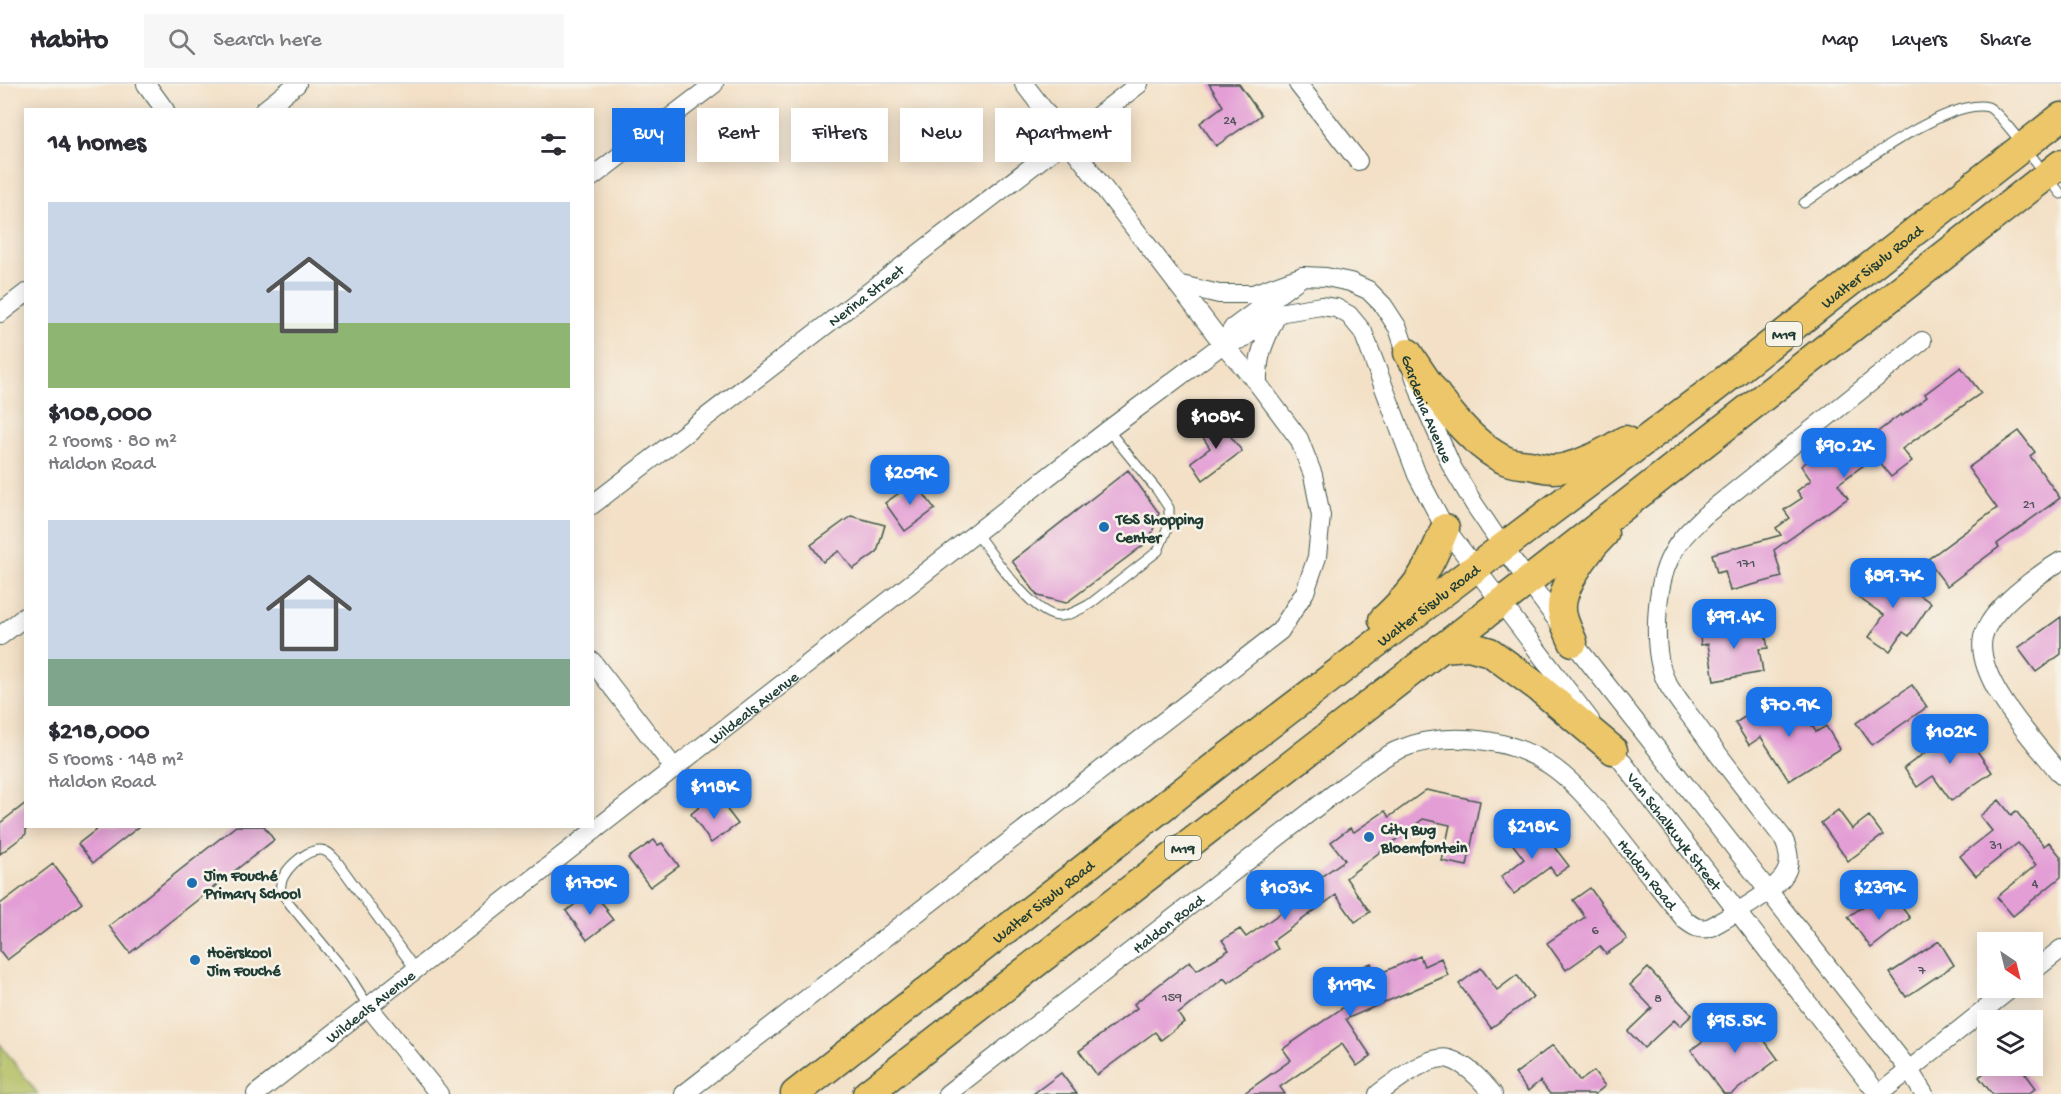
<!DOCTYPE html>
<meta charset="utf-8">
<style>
:root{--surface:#fff;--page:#f7f7f7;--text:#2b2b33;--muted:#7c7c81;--line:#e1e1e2;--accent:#1a73e8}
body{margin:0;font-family:"Gochi Hand",sans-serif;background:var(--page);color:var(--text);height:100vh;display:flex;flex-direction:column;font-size:22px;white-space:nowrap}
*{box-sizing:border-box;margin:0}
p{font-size:20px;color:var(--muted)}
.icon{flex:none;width:33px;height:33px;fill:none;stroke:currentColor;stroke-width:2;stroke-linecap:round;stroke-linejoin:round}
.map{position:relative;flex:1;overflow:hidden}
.panel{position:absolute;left:24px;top:24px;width:570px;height:720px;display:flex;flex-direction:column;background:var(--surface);border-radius:0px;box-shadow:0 3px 15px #0003}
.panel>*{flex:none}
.top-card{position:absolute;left:612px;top:24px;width:570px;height:54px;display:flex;gap:12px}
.needle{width:39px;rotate:145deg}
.fabs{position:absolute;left:1977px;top:848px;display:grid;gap:12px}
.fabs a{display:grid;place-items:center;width:66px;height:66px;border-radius:0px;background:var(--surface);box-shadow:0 3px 15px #0003;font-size:30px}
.price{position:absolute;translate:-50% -51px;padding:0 14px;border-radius:12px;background:var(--accent);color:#fff;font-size:20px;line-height:39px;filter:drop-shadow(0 2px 3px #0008)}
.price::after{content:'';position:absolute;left:50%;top:36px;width:18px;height:14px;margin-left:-9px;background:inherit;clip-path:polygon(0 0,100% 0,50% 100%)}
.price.on{background:#222;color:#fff}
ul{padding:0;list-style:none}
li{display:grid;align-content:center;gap:12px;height:318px;padding:0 24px}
li span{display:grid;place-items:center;height:186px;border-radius:0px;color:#555}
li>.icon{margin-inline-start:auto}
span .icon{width:108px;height:108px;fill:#fffc;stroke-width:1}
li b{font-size:26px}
h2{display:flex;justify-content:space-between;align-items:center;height:72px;padding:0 24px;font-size:26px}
.tag{padding:0 21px;border-radius:0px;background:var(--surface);box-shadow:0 3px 15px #0003;font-size:21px;line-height:54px}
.tag.on{background:var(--accent);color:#fff}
header{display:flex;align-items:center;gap:36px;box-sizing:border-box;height:84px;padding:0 30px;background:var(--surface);border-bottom:2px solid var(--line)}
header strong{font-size:28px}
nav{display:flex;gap:33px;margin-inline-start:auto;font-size:21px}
.search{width:420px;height:54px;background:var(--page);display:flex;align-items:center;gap:15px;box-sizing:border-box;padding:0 21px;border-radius:0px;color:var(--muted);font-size:22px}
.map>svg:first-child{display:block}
.green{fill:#afbb5d;stroke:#677c48;stroke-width:1.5}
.building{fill:#e39ed5}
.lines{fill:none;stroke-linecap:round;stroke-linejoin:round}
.service-casing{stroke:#3f554a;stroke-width:11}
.minor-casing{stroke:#3f554a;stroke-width:20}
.trunk-casing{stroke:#3f554a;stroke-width:31}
.service{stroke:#fff;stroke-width:9}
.minor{stroke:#fff;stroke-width:18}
.trunk{stroke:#ecc669;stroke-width:28}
.poi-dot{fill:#1f6fb2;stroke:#f7f3e8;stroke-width:2}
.labels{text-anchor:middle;stroke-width:5;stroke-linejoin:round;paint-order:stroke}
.number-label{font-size:14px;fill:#50555c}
.shield{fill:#f7f3e8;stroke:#60746a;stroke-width:1.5}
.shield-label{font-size:15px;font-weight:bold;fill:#1f3d34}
.street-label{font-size:16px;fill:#1f3d34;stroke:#f7f3e8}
.poi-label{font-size:16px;font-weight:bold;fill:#1f3d34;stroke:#f7f3e8;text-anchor:start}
</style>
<header>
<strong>Habito</strong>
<div class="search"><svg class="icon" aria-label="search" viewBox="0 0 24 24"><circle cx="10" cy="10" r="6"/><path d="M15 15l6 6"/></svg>Search here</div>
<nav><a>Map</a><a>Layers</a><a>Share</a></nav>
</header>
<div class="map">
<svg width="2061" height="1010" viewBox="0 0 2061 1010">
<rect width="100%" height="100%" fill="#f7f3e8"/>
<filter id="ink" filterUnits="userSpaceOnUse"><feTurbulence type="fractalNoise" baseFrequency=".0167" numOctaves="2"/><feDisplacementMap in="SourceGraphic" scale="12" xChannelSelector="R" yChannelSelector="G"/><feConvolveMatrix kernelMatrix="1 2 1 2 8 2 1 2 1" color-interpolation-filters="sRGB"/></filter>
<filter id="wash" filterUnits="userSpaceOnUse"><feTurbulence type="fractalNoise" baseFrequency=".008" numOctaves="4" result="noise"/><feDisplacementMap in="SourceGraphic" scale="24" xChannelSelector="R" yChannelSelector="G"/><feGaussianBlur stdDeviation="1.35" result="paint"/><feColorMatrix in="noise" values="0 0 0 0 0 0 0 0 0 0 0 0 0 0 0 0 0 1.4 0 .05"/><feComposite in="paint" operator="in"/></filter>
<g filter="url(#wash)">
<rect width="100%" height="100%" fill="#f3e0c6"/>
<path class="green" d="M 0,960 L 38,1010 L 0,1010 Z"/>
<g id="blocks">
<path class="building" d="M 1209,0 L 1239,0 L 1261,31 L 1216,62 L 1200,39 L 1223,22 Z
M 1961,283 L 1981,309 L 1902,365 L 1912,377 L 1891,393 L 1875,373 L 1838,400 L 1848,414 L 1774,466 L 1782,493 L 1730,507 L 1725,487 L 1717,489 L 1712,470 L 1781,451 L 1776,444 L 1790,434 L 1784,426 L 1802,414 L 1797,407 L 1811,396 L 1801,382 L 1826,364 L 1837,379 L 1901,330 L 1902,332 L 1927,313 L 1925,310 Z
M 1218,336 L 1242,367 L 1203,396 L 1191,378 L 1210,364 L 1200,349 Z
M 2019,347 L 2035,368 L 2030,372 L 2060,414 L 1997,460 L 1999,463 L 1947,502 L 1927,476 L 1997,424 L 1968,384 Z
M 1128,386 L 1159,429 L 1149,457 L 1066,519 L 1038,512 L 1012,477 Z
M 915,398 L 935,425 L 905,447 L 885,419 Z
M 851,432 L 885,441 L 877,468 L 853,485 L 839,467 L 823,478 L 811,461 Z
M 1878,486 L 1907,506 L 1909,504 L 1931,519 L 1909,552 L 1903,548 L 1890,567 L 1869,553 L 1884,531 L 1859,514 Z
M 2061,533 L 2061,570 L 2036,588 L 2018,564 Z
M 1736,538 L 1738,549 L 1764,544 L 1768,564 L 1759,565 L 1763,588 L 1714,597 L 1708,560 L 1701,561 L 1699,545 Z
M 1912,601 L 1927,623 L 1872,661 L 1856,639 Z
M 1767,619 L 1776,632 L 1797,619 L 1816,648 L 1826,642 L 1840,665 L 1789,697 L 1761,653 L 1749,661 L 1735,639 Z
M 1960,643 L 1992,688 L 1951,717 L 1933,692 L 1917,703 L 1904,684 Z
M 1426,706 L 1480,717 L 1467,782 L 1442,777 L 1450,741 L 1423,735 L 1346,794 L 1370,828 L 1355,838 L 1336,811 L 1273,857 L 1278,865 L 1228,899 L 1224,894 L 1178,930 L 1184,938 L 1161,956 L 1155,948 L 1097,991 L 1079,967 L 1137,924 L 1134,920 L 1190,877 L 1197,886 L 1229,866 L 1222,856 L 1240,845 L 1246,853 L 1282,828 L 1280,825 L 1295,814 L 1288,803 L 1303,792 L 1309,801 L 1345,776 L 1331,758 L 1350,744 L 1354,748 L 1385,727 L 1389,733 Z
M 710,714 L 717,723 L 722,719 L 738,740 L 711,759 L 691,730 Z
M 1999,716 L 2011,731 L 2016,727 L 2044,762 L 2049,758 L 2061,773 L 2061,793 L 2013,832 L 1997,813 L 2036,781 L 2018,759 L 1976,792 L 1960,772 L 1992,747 L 1980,732 Z
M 26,719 L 26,750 L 0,770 L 0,739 Z
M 1838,726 L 1852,745 L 1869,732 L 1883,751 L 1848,777 L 1821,739 Z
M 1525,741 L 1541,762 L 1549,756 L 1569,782 L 1556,791 L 1550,783 L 1514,810 L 1501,793 L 1524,775 L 1508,754 Z
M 101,742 L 140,742 L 93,779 L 78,760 Z
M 236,742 L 264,742 L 274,756 L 130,869 L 109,842 Z
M 654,756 L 658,761 L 662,759 L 679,782 L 650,803 L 628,774 Z
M 53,780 L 82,819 L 7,876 L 0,867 L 0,820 Z
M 1590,804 L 1627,855 L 1606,870 L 1600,862 L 1566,886 L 1547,859 L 1585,833 L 1573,816 Z
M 592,808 L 608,826 L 606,827 L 613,836 L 587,856 L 566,827 Z
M 1893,812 L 1910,834 L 1871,864 L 1848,833 L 1868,819 L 1873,826 Z
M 1939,857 L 1954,881 L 1906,913 L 1890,889 Z
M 1420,872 L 1424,882 L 1441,874 L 1448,891 L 1346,935 L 1371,972 L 1357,982 L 1342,960 L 1280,1003 L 1285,1010 L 1243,1010 L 1291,976 L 1283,965 L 1348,920 L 1337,894 L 1371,879 L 1376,891 Z
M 1481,884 L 1497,906 L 1517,891 L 1533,913 L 1491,944 L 1459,900 Z
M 1648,884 L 1692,931 L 1680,942 L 1674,936 L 1644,964 L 1628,947 L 1652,924 L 1630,901 Z
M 1743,927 L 1778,975 L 1731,1010 L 1724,1010 L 1691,966 Z
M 1553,961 L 1580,997 L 1594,987 L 1605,1002 L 1595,1010 L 1550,1010 L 1540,997 L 1528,1007 L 1515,990 Z
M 1995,981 L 2019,981 L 2036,1004 L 2028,1010 L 1992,1010 L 1979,993 Z
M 1061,989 L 1077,1010 L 1033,1010 Z"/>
</g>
</g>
<g filter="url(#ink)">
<use href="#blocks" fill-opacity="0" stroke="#3f554a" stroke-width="1.5"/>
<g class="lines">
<defs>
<path id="service" d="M 1804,119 C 1838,96 1948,12 1988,23 C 2000,27 2049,96 2061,110
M 976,449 C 992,470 1033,532 1059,532 C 1069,532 1081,525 1090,520 L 1158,467 L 1169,440 L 1169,424 L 1157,406 L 1108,346
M 368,922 L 350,893 L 289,819 C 286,815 282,810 281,806 C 277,790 306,764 321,766 C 327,766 332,772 336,776 L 415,885"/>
<g id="minor">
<path d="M 146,0 L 165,26"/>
<path d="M 1298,0 L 1358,77"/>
<path d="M 264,26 L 297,0"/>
<path d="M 592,93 L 714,0"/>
<path id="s1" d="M 1177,200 L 1219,210 L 1253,210 L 1303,192 L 1326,193 L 1350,198 L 1368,206 L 1383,221 L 1398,244 L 1423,317 L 1452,383 L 1474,420 L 1503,463 L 1573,558 L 1909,986 L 1924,1010"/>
<path d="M 0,229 L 26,209"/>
<path d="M 1223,260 L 1242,255 L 1278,229 L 1321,222 L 1336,224 L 1349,231 L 1363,248 L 1417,391 L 1445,444 L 1590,636"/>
<path d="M 1258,300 C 1257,272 1264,258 1276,233"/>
<path id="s2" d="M 592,421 L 1139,0"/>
<path d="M 2061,477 C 2037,491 1990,525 1983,553 C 1974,595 2036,659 2061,691"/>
<path d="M 0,552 L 26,532"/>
<path d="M 592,577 L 675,685"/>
<path id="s3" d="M 1607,658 L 1878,1010"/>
<path d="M 2032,888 L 2061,865"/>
<path d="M 368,922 L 439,1010"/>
<path id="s4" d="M 256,1010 L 1108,346 L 1223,260 L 1233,244 L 1303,192"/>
<path d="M 684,1010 L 1280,547 L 1305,508 L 1317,473 L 1321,432 L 1313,391 L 1299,355 L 1258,300 L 1223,260 L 1024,0"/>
<path id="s5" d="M 947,1010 L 1345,701 C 1361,690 1381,673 1398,666 C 1419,657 1443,654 1465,655 C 1543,658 1575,698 1620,754 C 1641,781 1663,808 1685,836 C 1694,843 1700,847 1711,843 C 1730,832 1775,808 1785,790 C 1792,779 1788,764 1783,754 C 1755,718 1726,682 1699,644 C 1689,630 1676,615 1667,599 C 1651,569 1655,500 1672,470 C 1680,454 1692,444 1704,432 L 1922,257"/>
<path d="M 1378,1010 C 1393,999 1429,969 1449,975 C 1467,980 1482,997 1493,1010"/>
<path d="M 1879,1010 L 2013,903"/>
</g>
<g id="trunk">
<path d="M 1408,269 C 1433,307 1465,358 1507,377 C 1514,380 1523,380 1530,381 C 1542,384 1554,387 1567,383 C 1587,378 1608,367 1625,356"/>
<path d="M 1383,536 C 1417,504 1428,488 1445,444"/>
<path d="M 1573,558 C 1569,548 1563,538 1562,527 C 1560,503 1587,467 1604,450"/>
<path d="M 1441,564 L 1469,562 L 1490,568 L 1539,604 L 1613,666"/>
<path id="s6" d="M 795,1010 L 1223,676 L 1503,463 L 1716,303 L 2061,33"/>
<path d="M 867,1010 L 1527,498 L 2061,80"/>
</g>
</defs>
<use href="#service" class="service-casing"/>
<use href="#minor" class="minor-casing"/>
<use href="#trunk" class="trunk-casing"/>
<use href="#service" class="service"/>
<use href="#minor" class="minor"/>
<use href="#trunk" class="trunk"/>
</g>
</g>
<g class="poi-dot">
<circle cx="1104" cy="443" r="6"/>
<circle cx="1369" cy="753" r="6"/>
<circle cx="192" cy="799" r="6"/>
<circle cx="195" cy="876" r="6"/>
</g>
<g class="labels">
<g class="number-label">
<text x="1230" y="40">24</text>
<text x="2029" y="424">21</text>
<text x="1746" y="483">171</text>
<text x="1996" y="765">31</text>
<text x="2035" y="803">4</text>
<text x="1595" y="850">6</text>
<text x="1922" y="890">7</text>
<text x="1172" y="917">159</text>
<text x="1658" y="918">8</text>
</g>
<g class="shield">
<rect x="1766" y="238" width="36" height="24" rx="4.5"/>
<rect x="1165" y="752" width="36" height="24" rx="4.5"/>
</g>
<g class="shield-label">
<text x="1784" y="255">M19</text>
<text x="1183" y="769">M19</text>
</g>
<g class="street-label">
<text dy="6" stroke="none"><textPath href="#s6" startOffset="1358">Walter Sisulu Road</textPath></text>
<text dy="6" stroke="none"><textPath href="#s2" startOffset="345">Nerina Street</textPath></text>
<text dy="6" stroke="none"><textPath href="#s1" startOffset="332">Gardenia Avenue</textPath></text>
<text dy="6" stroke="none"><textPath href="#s6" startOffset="800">Walter Sisulu Road</textPath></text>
<text dy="6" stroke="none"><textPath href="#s4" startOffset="630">Wildeals Avenue</textPath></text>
<text dy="6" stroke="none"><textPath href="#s3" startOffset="112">Van Schalkwyk Street</textPath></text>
<text dy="6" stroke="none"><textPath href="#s5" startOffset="873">Haldon Road</textPath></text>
<text dy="6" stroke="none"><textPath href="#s6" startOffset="314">Walter Sisulu Road</textPath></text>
<text dy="6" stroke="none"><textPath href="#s5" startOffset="279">Haldon Road</textPath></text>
<text dy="6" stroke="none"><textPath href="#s4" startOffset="144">Wildeals Avenue</textPath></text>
</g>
<g class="poi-label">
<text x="1116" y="440">TGS Shopping<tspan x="1116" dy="18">Center</tspan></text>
<text x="1381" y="750">City Bug<tspan x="1381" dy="18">Bloemfontein</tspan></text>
<text x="204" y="796">Jim Fouché<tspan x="204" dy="18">Primary School</tspan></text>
<text x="207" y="873">Hoërskool<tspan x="207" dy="18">Jim Fouché</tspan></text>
</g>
</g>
</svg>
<div class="fabs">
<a><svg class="needle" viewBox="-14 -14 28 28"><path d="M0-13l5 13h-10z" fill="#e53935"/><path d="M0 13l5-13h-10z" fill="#7c7c81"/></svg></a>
<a><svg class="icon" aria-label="layers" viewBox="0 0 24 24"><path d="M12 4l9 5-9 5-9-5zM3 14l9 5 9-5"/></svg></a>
</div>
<b class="price on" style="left:1216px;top:366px">$108K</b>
<b class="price" style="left:1844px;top:395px">$90.2K</b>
<b class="price" style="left:910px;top:422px">$209K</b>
<b class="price" style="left:1893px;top:525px">$89.7K</b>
<b class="price" style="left:1734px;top:566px">$99.4K</b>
<b class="price" style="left:1789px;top:654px">$70.9K</b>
<b class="price" style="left:1950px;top:681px">$102K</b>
<b class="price" style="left:714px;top:736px">$118K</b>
<b class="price" style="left:1532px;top:776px">$218K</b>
<b class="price" style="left:590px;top:832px">$170K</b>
<b class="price" style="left:1285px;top:837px">$103K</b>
<b class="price" style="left:1879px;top:837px">$239K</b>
<b class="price" style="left:1350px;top:934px">$119K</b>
<b class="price" style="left:1735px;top:970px">$95.5K</b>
<div class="top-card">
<a class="tag on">Buy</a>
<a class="tag">Rent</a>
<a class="tag">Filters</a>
<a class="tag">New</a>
<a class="tag">Apartment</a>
</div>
<section class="panel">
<h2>14 homes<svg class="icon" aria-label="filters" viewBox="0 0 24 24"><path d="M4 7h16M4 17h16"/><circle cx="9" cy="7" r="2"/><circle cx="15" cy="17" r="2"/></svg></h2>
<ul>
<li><span style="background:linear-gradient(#c9d6e8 65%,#8fb573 0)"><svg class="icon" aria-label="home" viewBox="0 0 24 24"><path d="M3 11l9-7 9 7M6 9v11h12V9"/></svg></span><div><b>$108,000</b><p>2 rooms · 80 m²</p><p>Haldon Road</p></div></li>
<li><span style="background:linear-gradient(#c9d6e8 75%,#7fa58c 0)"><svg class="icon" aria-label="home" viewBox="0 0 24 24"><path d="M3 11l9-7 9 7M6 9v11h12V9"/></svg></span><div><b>$218,000</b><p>5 rooms · 148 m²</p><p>Haldon Road</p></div></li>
</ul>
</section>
</div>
